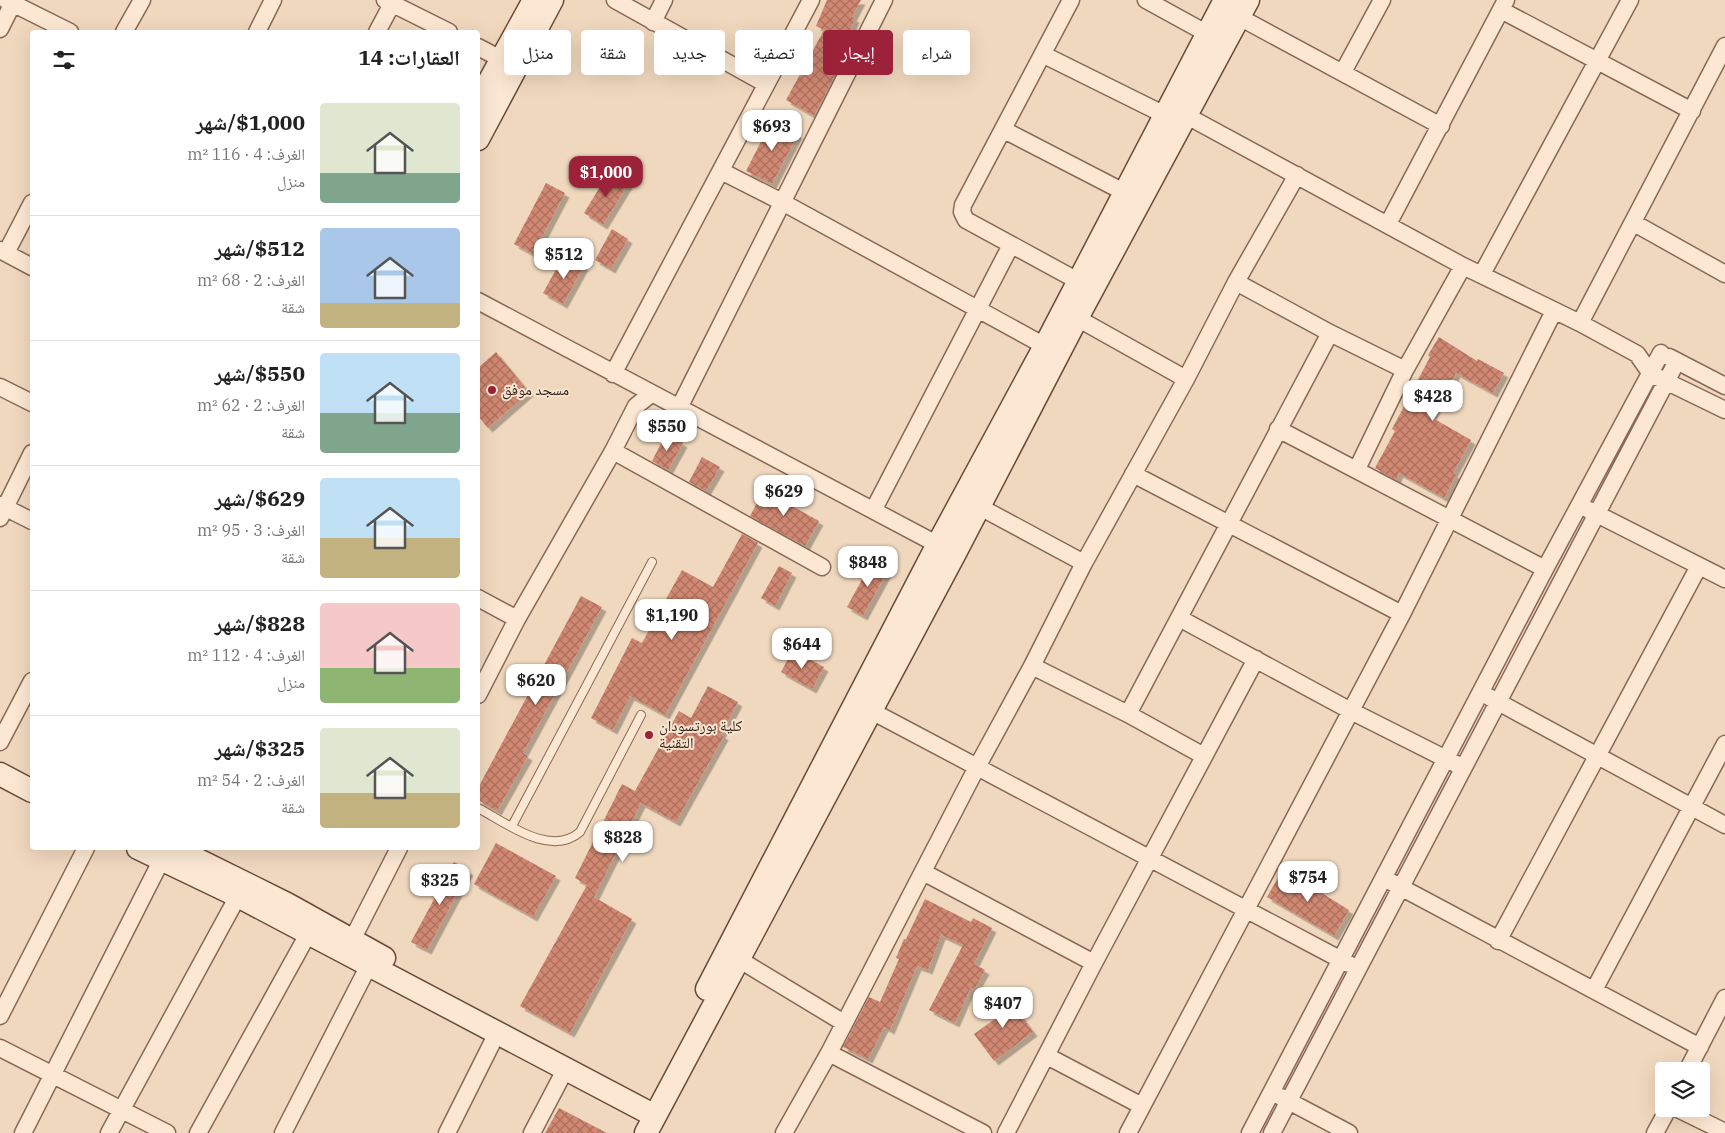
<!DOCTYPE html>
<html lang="ar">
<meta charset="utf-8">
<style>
:root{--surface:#fff;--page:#f2f2f2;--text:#222;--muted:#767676;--line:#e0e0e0;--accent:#9c223a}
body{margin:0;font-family:"IBM Plex Serif","Noto Naskh Arabic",serif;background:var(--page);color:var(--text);direction:rtl;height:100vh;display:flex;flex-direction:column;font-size:19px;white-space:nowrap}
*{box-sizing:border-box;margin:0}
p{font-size:16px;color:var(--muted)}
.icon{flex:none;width:28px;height:28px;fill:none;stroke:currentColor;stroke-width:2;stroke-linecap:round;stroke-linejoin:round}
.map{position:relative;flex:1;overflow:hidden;direction:ltr}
.details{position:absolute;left:30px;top:30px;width:450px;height:820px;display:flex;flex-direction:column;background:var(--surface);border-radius:5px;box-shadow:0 5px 20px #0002;direction:rtl}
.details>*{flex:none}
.top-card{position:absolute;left:495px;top:30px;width:475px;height:45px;direction:rtl;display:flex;gap:10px}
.tools{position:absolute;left:1655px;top:1062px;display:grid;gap:10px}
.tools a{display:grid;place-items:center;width:55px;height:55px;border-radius:5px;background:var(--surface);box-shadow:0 5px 20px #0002;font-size:25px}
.price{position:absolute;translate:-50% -42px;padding:0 11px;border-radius:10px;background:#fff;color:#222;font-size:16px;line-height:32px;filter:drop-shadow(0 1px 2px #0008)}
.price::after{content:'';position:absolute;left:50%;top:30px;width:15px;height:11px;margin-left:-8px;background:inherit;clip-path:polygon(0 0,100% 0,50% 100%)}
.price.current{background:var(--accent);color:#fff}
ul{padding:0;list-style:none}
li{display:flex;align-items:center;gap:15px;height:125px;padding:0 20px}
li+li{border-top:1px solid var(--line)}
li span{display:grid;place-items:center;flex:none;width:140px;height:100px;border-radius:5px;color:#555}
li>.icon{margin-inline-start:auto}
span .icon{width:60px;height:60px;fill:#fffc;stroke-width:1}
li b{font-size:21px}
h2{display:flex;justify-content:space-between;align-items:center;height:60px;padding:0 20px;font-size:21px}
.tag{padding:0 18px;border-radius:5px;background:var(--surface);box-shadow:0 5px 20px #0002;font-size:18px;line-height:45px}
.tag.current{background:var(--accent);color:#fff}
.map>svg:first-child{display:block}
.building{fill:url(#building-cross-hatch);filter:url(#shadow)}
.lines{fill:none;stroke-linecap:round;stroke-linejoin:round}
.lane-casing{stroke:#8a6856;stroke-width:10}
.street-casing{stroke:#8a6856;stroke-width:19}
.secondary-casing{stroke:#6b4939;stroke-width:25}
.lane{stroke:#fbe7d2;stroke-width:8}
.street{stroke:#fbe7d2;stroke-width:16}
.secondary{stroke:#fbe7d2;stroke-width:22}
.poi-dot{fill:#9c223a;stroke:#f7e4ce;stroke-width:2}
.labels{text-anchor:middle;stroke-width:4;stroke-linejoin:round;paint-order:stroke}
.poi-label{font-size:15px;fill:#38241b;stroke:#f7e4ce;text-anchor:start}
</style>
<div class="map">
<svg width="1725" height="1133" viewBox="0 0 1725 1133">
<defs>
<pattern id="building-cross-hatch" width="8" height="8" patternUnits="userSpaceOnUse" patternTransform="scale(1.25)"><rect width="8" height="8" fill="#d18872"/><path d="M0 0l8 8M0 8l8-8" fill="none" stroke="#ab6f5d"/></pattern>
<filter id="shadow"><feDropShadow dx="4.5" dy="4.5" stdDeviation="0" flood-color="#0004"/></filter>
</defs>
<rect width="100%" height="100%" fill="#f0d8be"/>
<path class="building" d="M 827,0 L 861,0 L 852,17 L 855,18 L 839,58 L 843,60 L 814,116 L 786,100 L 824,30 L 816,26 Z
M 772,120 L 798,134 L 772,184 L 746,171 Z
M 609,172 L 628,184 L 603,225 L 584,213 Z
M 546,183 L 565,193 L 533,254 L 514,244 Z
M 612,229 L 628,239 L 611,269 L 595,260 Z
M 564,255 L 584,266 L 563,304 L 543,293 Z
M 1439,337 L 1477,361 L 1478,359 L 1504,373 L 1493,393 L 1456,373 L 1431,417 L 1471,440 L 1453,473 L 1456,475 L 1444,498 L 1399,473 L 1396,480 L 1375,468 L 1395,431 L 1392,429 L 1430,357 L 1428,355 Z
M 496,352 L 529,392 L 488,428 L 478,416 L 478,368 Z
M 666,434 L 683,443 L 668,470 L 652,461 Z
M 702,457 L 720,467 L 706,491 L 689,482 Z
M 766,486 L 785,497 L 783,501 L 819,521 L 805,546 L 750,516 Z
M 742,534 L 758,543 L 665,715 L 630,696 L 613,730 L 591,718 L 632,638 L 642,643 L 682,570 L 713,587 Z
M 872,561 L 888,570 L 863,616 L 847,607 Z
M 779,566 L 792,573 L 775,606 L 761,598 Z
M 581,596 L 602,607 L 523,753 L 528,756 L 497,811 L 478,800 L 478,788 Z
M 793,650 L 824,667 L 812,689 L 781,672 Z
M 708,686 L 738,702 L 721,734 L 724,736 L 676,822 L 641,803 L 594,897 L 632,919 L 570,1033 L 520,1006 L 587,885 L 575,878 L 622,784 L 635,791 L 679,711 L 691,718 Z
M 496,843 L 556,876 L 533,917 L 474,884 Z
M 454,862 L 469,871 L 427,950 L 411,942 Z
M 1283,869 L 1349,910 L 1334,936 L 1267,897 Z
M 925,899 L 971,922 L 973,918 L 992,928 L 974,964 L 985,970 L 974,990 L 971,987 L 955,1023 L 929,1010 L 963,945 L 941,935 L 928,970 L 917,966 L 890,1030 L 884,1027 L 868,1059 L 843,1047 L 869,997 L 880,1002 L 899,959 L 896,958 L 904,939 L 906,939 Z
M 1006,995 L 1033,1032 L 994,1061 L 974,1034 L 995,1019 L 987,1009 Z
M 559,1108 L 607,1133 L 545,1133 Z"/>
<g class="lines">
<defs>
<path id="lane" d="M 478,808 C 505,822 550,858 580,832 L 641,715
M 512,826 L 652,562"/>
<path id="street" d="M 6,0 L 70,32
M 385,0 L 449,32
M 615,0 L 766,84
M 1071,0 L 963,205 L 962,212 L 966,220 L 1078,281
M 1146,0 L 1217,39
M 1501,10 L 1692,111
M 1239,17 L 1441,126
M 653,22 L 664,0
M 0,29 L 13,3
M 124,32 L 142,0
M 257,32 L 273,0
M 377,32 L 394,0
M 478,47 L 501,59
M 1044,55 L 1165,115
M 1343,72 L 1382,0
M 1176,110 L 1463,266 L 1580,323 L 1637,354 L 1651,374 L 1725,410
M 1004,130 L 1124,192
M 721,171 L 782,202 L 1045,346
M 1634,223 L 1725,274
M 1388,224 L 1506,0
M 0,250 L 32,267
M 6,253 L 32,203
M 1482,274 L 1630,0
M 1236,282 L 1330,333 L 1405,370
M 478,301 L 946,549
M 1077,318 L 1186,379
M 1580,323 L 1725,46
M 1669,357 L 1725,386
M 613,374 L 811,0
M 0,387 L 32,403
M 679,408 L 884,0
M 1278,429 L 1545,569
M 613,451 L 822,567
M 1357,469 L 1405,370 L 1463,266
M 1133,474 L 1402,614
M 0,505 L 32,521
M 978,506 L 1084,563
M 874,509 L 1011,245
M 1589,510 L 1725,579
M 0,518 L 32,453
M 478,598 L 517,619
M 1179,618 L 1351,711 L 1456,764
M 1032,666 L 1128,714 L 1204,756
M 478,695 L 517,619 L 613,451 L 636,406 L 651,394
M 1489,697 L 1725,825
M 862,706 L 1349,964
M 1128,714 L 1330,333
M 0,742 L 32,681
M 923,872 L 1094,963
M 1391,882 L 1700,1047
M 352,940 L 399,848
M 1498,941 L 1699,566
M 740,960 L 844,1023
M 1594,990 L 1725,744
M 0,1016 L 86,848
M 0,1048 L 167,1133
M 829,1053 L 983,1133
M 1047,1056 L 1142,1106
M 1687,1071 L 1725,998
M 1281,1097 L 1349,1133
M 1678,1109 L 1725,1132
M 23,1133 L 162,859
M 109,1133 L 238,896
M 198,1133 L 308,934
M 283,1133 L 368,967
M 447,1133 L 497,1033
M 532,1133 L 565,1070
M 784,1133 L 829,1053 L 977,767 L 1032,666 L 1084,563 L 1186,379 L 1236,282 L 1297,175
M 1006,1133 L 1094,963 L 1256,659
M 1128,1133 L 1402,614 L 1554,311
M 1250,1133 L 1545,569 L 1661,353
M 1272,1133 L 1677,361
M 1655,1133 L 1668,1109"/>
<path id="secondary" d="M 478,102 L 534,0
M 478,139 L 552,0
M 0,774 L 32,791
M 138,848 L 238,896 L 655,1116
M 174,848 L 287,904 L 384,958
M 707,989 L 938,544 L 1045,346 L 1225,0
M 646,1133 L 955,553 L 1077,318 L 1248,0"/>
</defs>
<use href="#lane" class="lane-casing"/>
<use href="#street" class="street-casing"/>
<use href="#secondary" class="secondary-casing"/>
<use href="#lane" class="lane"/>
<use href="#street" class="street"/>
<use href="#secondary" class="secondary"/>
</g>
<g class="poi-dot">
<circle cx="492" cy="390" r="5"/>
<circle cx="649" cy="735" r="5"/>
</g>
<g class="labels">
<g class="poi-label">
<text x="502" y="395">مسجد موفق</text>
<text x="659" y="731">كلية بورتسودان<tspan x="659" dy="17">التقنية</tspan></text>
</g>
</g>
</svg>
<div class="tools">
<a><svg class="icon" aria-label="layers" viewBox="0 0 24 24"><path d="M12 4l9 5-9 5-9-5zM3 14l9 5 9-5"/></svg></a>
</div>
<b class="price" style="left:772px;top:152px">$693</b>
<b class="price current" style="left:606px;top:198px">$1,000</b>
<b class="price" style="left:564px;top:280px">$512</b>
<b class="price" style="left:1433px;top:422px">$428</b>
<b class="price" style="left:667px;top:452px">$550</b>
<b class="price" style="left:784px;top:517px">$629</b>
<b class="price" style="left:868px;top:588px">$848</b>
<b class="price" style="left:672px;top:641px">$1,190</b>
<b class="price" style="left:802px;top:670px">$644</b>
<b class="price" style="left:536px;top:706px">$620</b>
<b class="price" style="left:623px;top:863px">$828</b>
<b class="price" style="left:1308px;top:903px">$754</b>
<b class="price" style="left:440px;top:906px">$325</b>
<b class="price" style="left:1003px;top:1029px">$407</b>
<div class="top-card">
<a class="tag">شراء</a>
<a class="tag current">إيجار</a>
<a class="tag">تصفية</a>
<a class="tag">جديد</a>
<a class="tag">شقة</a>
<a class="tag">منزل</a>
</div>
<section class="details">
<h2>العقارات: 14<svg class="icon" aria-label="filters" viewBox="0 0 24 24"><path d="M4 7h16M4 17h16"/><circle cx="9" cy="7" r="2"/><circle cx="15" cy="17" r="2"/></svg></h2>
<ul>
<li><span style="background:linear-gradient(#dfe7d0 70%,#7fa58c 0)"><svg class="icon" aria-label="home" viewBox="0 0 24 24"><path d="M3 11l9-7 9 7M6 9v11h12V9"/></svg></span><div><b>$1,000/شهر</b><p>الغرف: 4 · 116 m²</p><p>منزل</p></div></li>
<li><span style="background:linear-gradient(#a9c7e8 75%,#c2b280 0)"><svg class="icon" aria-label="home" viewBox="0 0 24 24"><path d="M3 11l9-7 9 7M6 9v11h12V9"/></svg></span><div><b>$512/شهر</b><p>الغرف: 2 · 68 m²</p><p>شقة</p></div></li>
<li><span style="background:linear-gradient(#bfe0f5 60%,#7fa58c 0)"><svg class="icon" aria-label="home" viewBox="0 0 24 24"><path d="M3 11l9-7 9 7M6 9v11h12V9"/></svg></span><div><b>$550/شهر</b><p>الغرف: 2 · 62 m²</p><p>شقة</p></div></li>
<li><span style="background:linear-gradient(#bfe0f5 60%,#c2b280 0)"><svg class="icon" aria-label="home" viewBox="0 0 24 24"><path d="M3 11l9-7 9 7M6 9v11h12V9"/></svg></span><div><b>$629/شهر</b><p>الغرف: 3 · 95 m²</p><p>شقة</p></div></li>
<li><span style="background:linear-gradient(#f6c9c9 65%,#8fb573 0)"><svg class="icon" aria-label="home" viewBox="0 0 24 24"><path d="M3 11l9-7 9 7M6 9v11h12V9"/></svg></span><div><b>$828/شهر</b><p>الغرف: 4 · 112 m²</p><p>منزل</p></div></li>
<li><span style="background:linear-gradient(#dfe7d0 65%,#c2b280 0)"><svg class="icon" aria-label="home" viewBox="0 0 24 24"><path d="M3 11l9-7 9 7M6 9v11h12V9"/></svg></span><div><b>$325/شهر</b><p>الغرف: 2 · 54 m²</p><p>شقة</p></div></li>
</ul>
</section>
</div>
